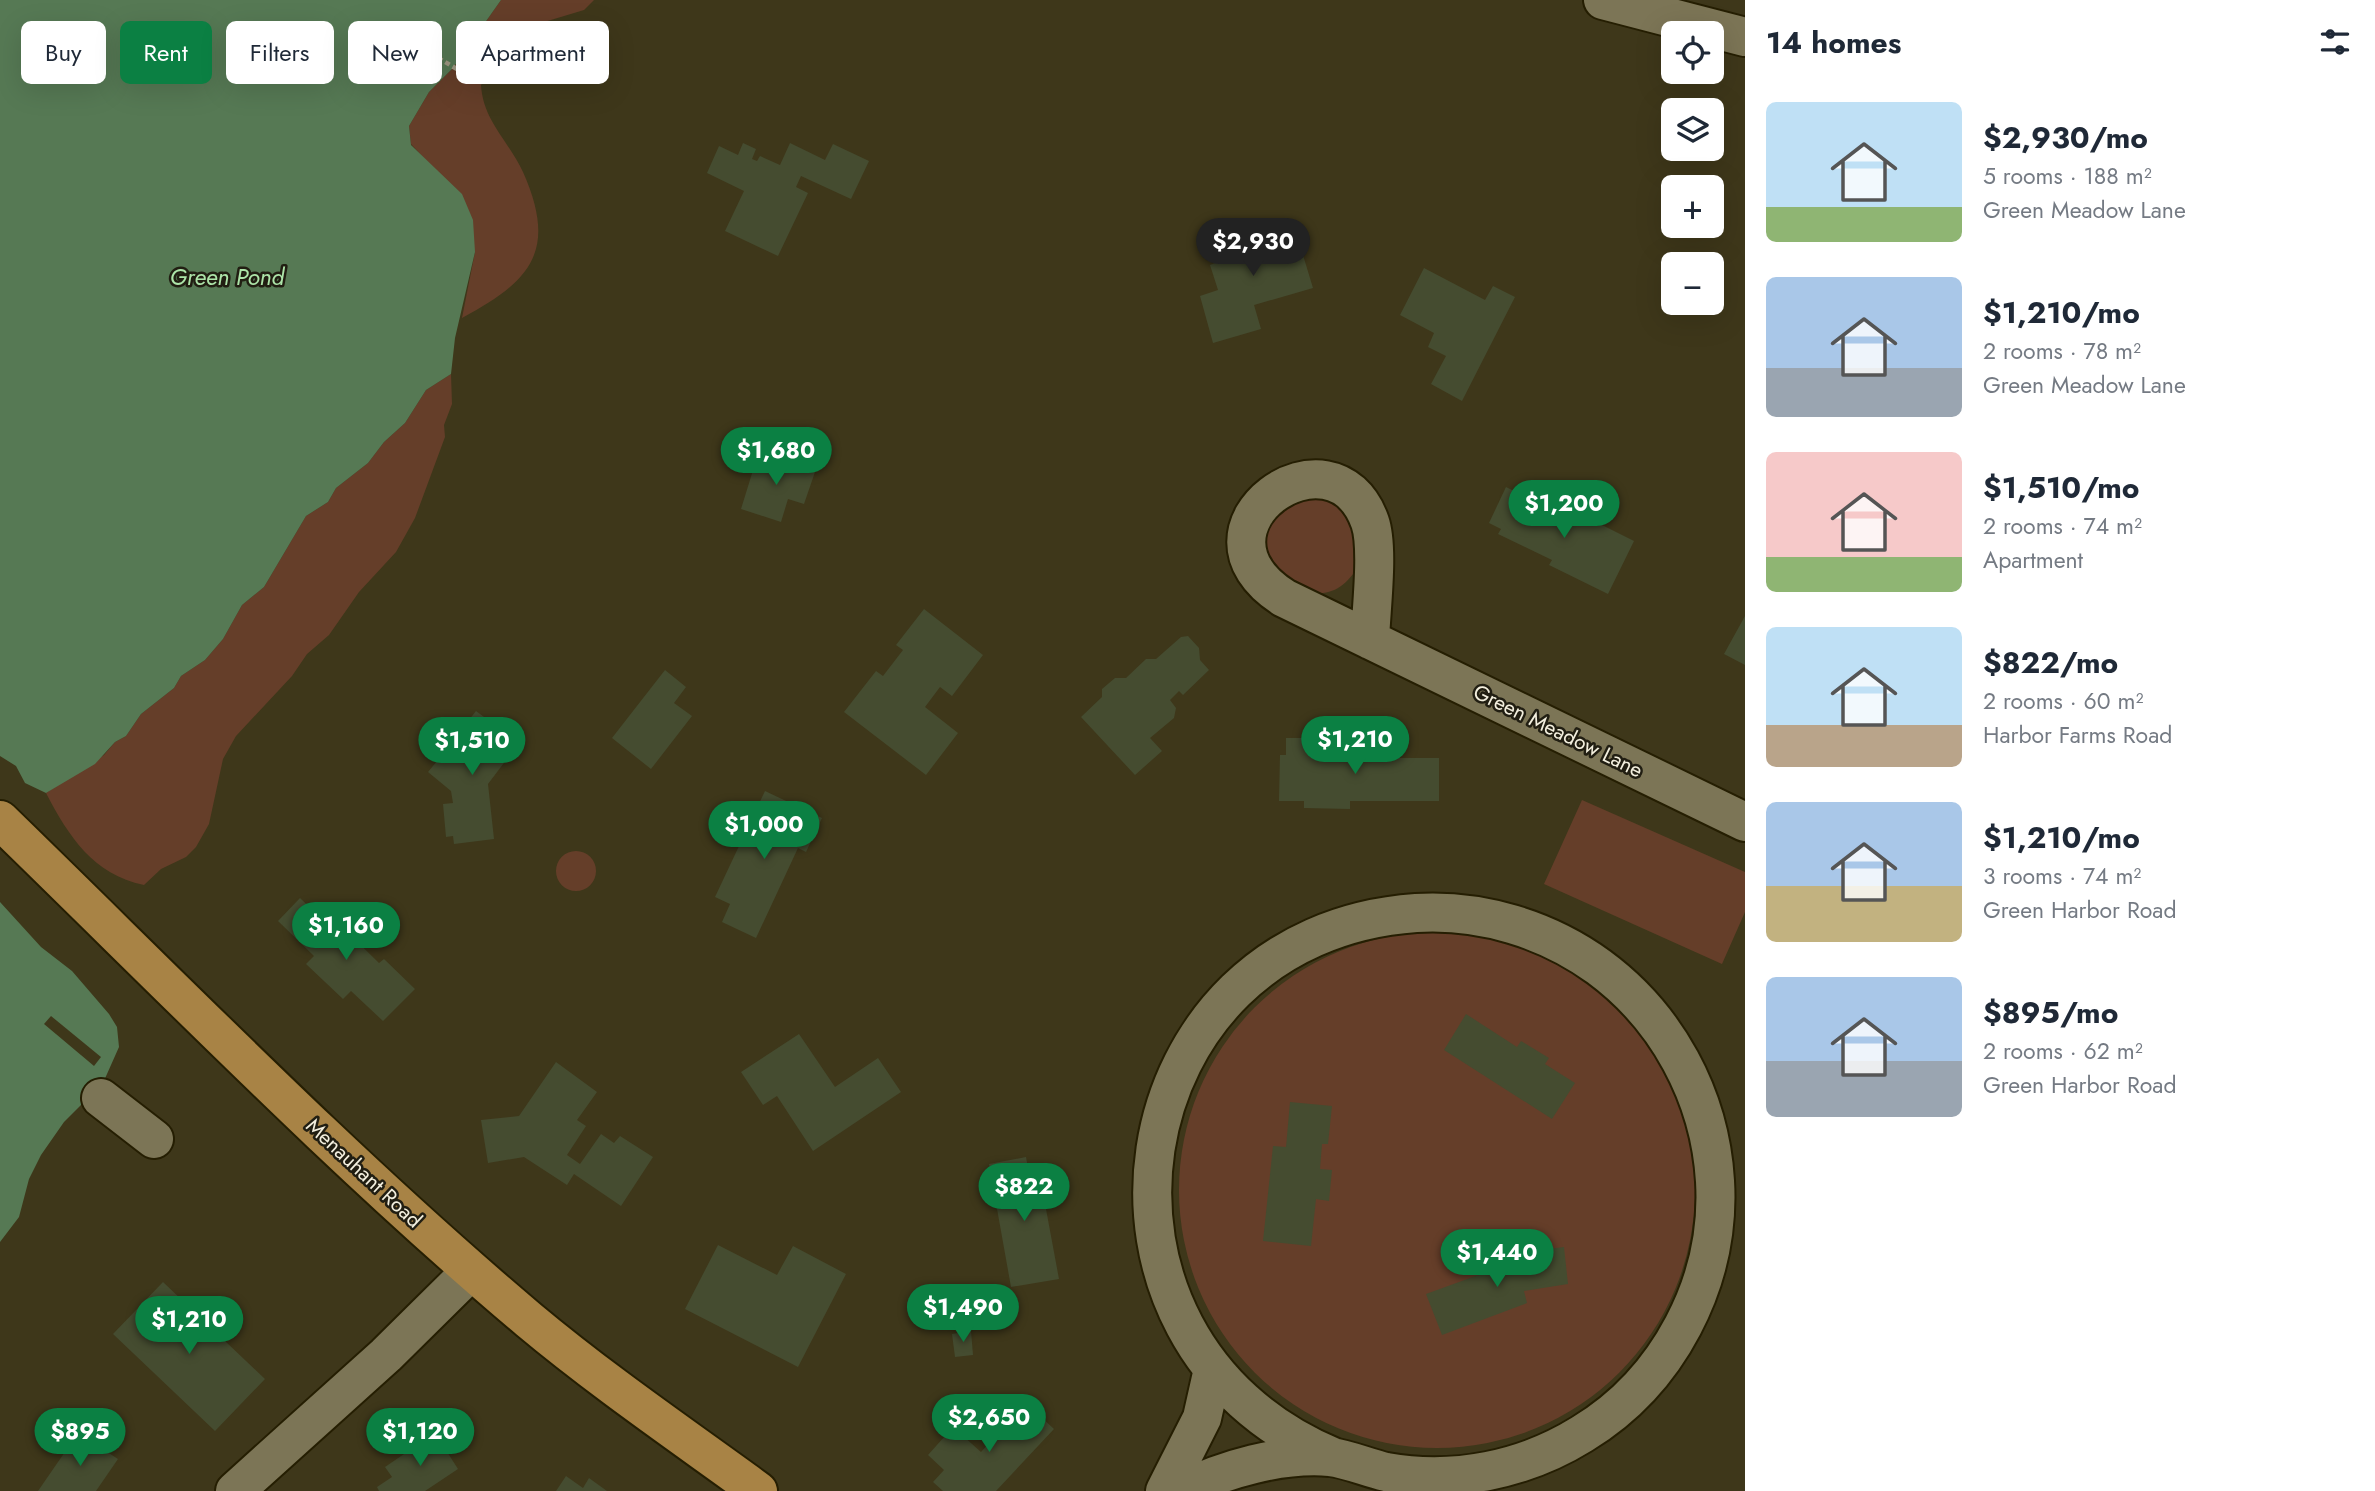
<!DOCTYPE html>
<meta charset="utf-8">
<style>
:root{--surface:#fff;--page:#f2f2f3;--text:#1f2937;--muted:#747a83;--accent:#0b8043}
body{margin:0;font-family:Jost,sans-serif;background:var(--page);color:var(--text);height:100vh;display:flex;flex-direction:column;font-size:26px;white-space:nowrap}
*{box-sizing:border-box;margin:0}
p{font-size:23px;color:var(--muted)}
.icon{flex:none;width:38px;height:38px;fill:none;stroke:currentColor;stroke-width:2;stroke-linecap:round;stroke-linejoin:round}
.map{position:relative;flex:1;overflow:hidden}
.side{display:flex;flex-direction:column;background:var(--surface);width:630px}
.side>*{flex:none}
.guide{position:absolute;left:21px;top:21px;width:665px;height:63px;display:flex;gap:14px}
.fabs{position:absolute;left:1661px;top:21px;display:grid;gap:14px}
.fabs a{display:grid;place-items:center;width:63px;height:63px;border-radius:10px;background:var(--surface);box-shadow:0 7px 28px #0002;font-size:35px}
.price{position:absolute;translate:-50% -60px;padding:0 16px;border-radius:24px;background:var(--accent);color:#fff;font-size:23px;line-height:46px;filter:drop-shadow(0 2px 4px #0008)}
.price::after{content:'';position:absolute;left:50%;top:42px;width:21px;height:16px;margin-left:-10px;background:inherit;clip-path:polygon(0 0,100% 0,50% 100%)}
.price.selected{background:#222;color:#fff}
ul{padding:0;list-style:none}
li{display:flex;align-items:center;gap:21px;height:175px;padding:0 21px}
li span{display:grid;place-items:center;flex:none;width:196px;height:140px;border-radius:10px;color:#555}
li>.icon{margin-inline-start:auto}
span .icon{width:84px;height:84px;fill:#fffc;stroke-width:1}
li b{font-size:30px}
h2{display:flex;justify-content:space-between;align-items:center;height:84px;padding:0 21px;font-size:30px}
.pill{padding:0 24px;border-radius:10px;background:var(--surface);box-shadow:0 7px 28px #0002;font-size:24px;line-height:63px}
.pill.selected{background:var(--accent);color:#fff}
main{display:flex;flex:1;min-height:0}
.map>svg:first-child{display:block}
.green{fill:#653e29}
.water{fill:#567954}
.pier{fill:#3e371a}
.building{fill:#454c30}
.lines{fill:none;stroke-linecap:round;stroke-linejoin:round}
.minor-casing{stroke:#251e02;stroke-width:42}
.major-casing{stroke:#251e02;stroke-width:42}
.path{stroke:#9f9983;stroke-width:4.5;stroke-dasharray:5 3.5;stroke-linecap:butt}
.minor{stroke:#7c7556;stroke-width:38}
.major{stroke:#a88345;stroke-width:38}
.labels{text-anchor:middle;stroke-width:5;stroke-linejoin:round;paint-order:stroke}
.street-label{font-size:21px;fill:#f3efde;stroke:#211e12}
.water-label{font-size:23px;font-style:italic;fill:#ade5a9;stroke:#211e12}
</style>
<main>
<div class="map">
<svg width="1745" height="1491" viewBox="0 0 1745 1491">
<rect width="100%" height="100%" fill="#3e371a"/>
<path class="green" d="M 501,0 L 594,0 L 584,10 L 531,26 C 519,50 497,64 481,85 C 483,121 509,141 523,172 C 558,251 531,281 462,318 L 475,252 L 434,169 L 411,144 L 409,126 L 429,92 L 453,68 Z
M 451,374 L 452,404 L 444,425 L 445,437 L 415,518 L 396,552 L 359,592 L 329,635 L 307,654 L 292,676 L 236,736 L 223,759 L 209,824 L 196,847 L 186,857 L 161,869 L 144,885 C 93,874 69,837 46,793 L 104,755 L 115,742 L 126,736 L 141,714 L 174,688 L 181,676 L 205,660 L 223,639 L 242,605 L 264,587 L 306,516 L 328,502 L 336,488 L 368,463 L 384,442 L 405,423 L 426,390 Z
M 1292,490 L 1354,507 L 1362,561 C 1339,599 1323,596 1283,589 L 1258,525 Z
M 1582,800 L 1745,872 L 1745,912 L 1722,964 L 1544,884 Z
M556 871a20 20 0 1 1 40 0a20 20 0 1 1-40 0Z
M1179 1190a258 258 0 1 1 516 0a258 258 0 1 1-516 0Z"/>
<path class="water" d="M 0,0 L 501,0 L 453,68 L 429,92 L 409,126 L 411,145 L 462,194 L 473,220 L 475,252 L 455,338 L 451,374 L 426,390 L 405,423 L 384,442 L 368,463 L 336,488 L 328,502 L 306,516 L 264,587 L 242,605 L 223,639 L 205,660 L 181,676 L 174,688 L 141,714 L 126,736 L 115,742 L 95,764 L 46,793 L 25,783 L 16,766 L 0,756 Z
M 0,902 L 41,947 L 72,971 L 109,1014 L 117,1027 L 119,1047 L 103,1083 L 64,1122 L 41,1155 L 29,1179 L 19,1217 L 0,1242 Z"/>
<path class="pier" d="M 51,1016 L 101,1057 L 94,1066 L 44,1024 Z"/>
<path class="building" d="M 743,143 L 756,149 L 752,159 L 757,161 L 760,156 L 780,165 L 790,143 L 825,160 L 833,144 L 869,161 L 851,199 L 801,176 L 796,187 L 808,193 L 778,256 L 725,231 L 744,191 L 707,173 L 719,146 L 738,155 Z
M 1293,222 L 1313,288 L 1254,305 L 1261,329 L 1213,343 L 1200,296 L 1218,290 L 1210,265 L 1218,262 L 1212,239 L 1240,231 L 1241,236 Z
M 1424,268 L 1485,300 L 1493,286 L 1515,297 L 1462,401 L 1431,384 L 1446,356 L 1428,347 L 1434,333 L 1400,315 Z
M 758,454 L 815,472 L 804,504 L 788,499 L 781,522 L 741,509 Z
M 1506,487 L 1570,519 L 1574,511 L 1634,541 L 1608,594 L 1549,565 L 1552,560 L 1498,534 L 1501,529 L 1489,523 Z
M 924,609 L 983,655 L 952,696 L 940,687 L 925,707 L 958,733 L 926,775 L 844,712 L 876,671 L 883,676 L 903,650 L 896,645 Z
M 1745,616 L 1745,665 L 1724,654 Z
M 1188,636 L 1199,648 L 1200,660 L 1209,670 L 1183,695 L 1179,691 L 1170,700 L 1176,708 L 1174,718 L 1150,738 L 1162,751 L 1135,775 L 1081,717 L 1102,697 L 1102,689 L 1115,678 L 1126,678 L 1146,659 L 1156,659 L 1181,637 Z
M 665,670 L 686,687 L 674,703 L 692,716 L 651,769 L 612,738 Z
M 476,711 L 519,743 L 488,784 L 494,839 L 454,844 L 453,836 L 446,837 L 443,804 L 453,803 L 451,791 L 428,772 L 442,755 L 438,752 L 457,727 L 461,730 Z
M 1351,736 L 1382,736 L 1382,758 L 1439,758 L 1439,801 L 1350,801 L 1350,809 L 1304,808 L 1304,801 L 1279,801 L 1280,755 L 1286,755 L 1286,738 L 1312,738 L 1312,758 L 1351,758 Z
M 765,791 L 822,818 L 806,852 L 798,848 L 756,938 L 722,922 L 730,904 L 715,897 Z
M 300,898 L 329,926 L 335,920 L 379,963 L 384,959 L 415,989 L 383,1021 L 351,991 L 343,999 L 306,964 L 314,956 L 278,921 Z
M 1466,1014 L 1517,1047 L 1521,1041 L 1549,1058 L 1545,1064 L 1575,1083 L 1552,1119 L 1444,1050 Z
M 799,1034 L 835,1087 L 878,1058 L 901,1092 L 813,1151 L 777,1096 L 763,1105 L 741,1072 Z
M 556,1062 L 597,1092 L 577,1120 L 586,1126 L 567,1155 L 580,1164 L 601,1134 L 614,1143 L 620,1136 L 653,1157 L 621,1206 L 574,1174 L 567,1185 L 524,1157 L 488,1163 L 481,1120 L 519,1116 Z
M 1290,1102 L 1332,1106 L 1328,1144 L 1322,1144 L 1320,1169 L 1332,1170 L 1329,1201 L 1316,1199 L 1311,1246 L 1263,1241 L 1273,1146 L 1286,1147 Z
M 1026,1157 L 1028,1168 L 1038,1166 L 1059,1279 L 1011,1287 L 989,1164 Z
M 718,1245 L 777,1275 L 793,1246 L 846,1274 L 798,1367 L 685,1309 Z
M 1564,1247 L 1568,1284 L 1524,1291 L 1527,1303 L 1442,1335 L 1426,1294 L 1525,1258 L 1523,1252 Z
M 163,1282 L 265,1379 L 215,1431 L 113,1334 Z
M 971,1331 L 973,1355 L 955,1357 L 952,1334 Z
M 1026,1403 L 1054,1429 L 996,1491 L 943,1491 L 933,1482 L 944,1470 L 928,1455 L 953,1427 L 981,1452 Z
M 78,1433 L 118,1459 L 96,1491 L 38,1491 Z
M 435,1433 L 458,1469 L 425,1491 L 379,1491 L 377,1487 L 392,1477 L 385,1467 Z
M 566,1476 L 583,1488 L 589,1478 L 607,1491 L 556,1491 Z"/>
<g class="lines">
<defs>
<path id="minor" d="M 1603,0 L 1745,37
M 1370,640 C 1371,610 1379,548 1370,522 C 1333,418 1175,528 1284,598 L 1745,822
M 101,1098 L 154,1139
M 235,1491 L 386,1355 L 471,1271
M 1165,1491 L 1202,1418 L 1213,1369
M 1181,1491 C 1224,1469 1281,1453 1330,1457 C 1348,1459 1368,1468 1386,1472 C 1454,1484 1524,1470 1582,1434 C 1668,1382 1721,1282 1715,1181 C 1710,1096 1667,1017 1599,967 C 1547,929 1481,909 1416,913 C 1113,934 1052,1340 1333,1457"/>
<path id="major" d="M 0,820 C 174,989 344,1164 529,1320 C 602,1381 681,1435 758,1491"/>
</defs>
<use href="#minor" class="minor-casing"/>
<use href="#major" class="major-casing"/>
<path class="path" d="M 394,32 L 474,79"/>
<use href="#minor" class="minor"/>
<use href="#major" class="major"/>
</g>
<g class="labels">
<g class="street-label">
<text transform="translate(1558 731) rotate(26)" y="7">Green Meadow Lane</text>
<text transform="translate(364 1173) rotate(43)" y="7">Menauhant Road</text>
</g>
<g class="water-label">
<text x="227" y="285">Green Pond</text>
</g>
</g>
</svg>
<div class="fabs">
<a><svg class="icon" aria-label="locate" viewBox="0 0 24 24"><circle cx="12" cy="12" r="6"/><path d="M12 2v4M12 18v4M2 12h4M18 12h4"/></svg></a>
<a><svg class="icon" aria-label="layers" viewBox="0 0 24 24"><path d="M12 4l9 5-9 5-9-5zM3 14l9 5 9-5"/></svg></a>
<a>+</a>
<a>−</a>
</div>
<b class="price selected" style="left:1253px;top:278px">$2,930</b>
<b class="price" style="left:776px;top:487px">$1,680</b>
<b class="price" style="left:1564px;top:540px">$1,200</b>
<b class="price" style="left:1355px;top:776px">$1,210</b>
<b class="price" style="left:472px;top:777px">$1,510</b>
<b class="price" style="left:764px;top:861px">$1,000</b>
<b class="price" style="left:346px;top:962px">$1,160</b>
<b class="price" style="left:1024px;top:1223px">$822</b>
<b class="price" style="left:1497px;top:1289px">$1,440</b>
<b class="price" style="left:963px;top:1344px">$1,490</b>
<b class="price" style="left:189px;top:1356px">$1,210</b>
<b class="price" style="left:989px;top:1454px">$2,650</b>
<b class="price" style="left:80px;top:1468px">$895</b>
<b class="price" style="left:420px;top:1468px">$1,120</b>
<div class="guide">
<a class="pill">Buy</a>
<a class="pill selected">Rent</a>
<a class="pill">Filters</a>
<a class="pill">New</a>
<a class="pill">Apartment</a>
</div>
</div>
<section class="side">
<h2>14 homes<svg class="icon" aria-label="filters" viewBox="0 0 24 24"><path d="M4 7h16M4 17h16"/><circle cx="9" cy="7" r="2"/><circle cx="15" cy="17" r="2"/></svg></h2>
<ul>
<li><span style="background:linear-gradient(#bfe0f5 75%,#8fb573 0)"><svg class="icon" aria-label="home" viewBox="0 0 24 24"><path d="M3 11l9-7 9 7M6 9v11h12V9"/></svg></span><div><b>$2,930/mo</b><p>5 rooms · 188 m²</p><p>Green Meadow Lane</p></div></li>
<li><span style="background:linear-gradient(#a9c7e8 65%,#9aa5b1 0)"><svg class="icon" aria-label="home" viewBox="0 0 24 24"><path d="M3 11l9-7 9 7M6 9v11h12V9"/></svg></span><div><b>$1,210/mo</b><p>2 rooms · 78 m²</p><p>Green Meadow Lane</p></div></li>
<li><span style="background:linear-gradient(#f6c9c9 75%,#8fb573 0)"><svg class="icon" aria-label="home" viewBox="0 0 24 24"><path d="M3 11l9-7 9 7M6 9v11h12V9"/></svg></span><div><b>$1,510/mo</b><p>2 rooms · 74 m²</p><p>Apartment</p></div></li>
<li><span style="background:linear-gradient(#bfe0f5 70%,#b9a48a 0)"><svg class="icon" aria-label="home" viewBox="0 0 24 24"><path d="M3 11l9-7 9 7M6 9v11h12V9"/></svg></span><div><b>$822/mo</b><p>2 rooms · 60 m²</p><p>Harbor Farms Road</p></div></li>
<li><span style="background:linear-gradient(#a9c7e8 60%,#c2b280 0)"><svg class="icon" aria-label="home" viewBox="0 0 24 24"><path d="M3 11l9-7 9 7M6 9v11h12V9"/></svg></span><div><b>$1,210/mo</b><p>3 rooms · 74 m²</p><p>Green Harbor Road</p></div></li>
<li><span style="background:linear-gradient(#a9c7e8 60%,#9aa5b1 0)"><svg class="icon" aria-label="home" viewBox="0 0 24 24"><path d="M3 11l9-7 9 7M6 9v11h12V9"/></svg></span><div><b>$895/mo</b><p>2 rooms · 62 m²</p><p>Green Harbor Road</p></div></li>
</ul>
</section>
</main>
